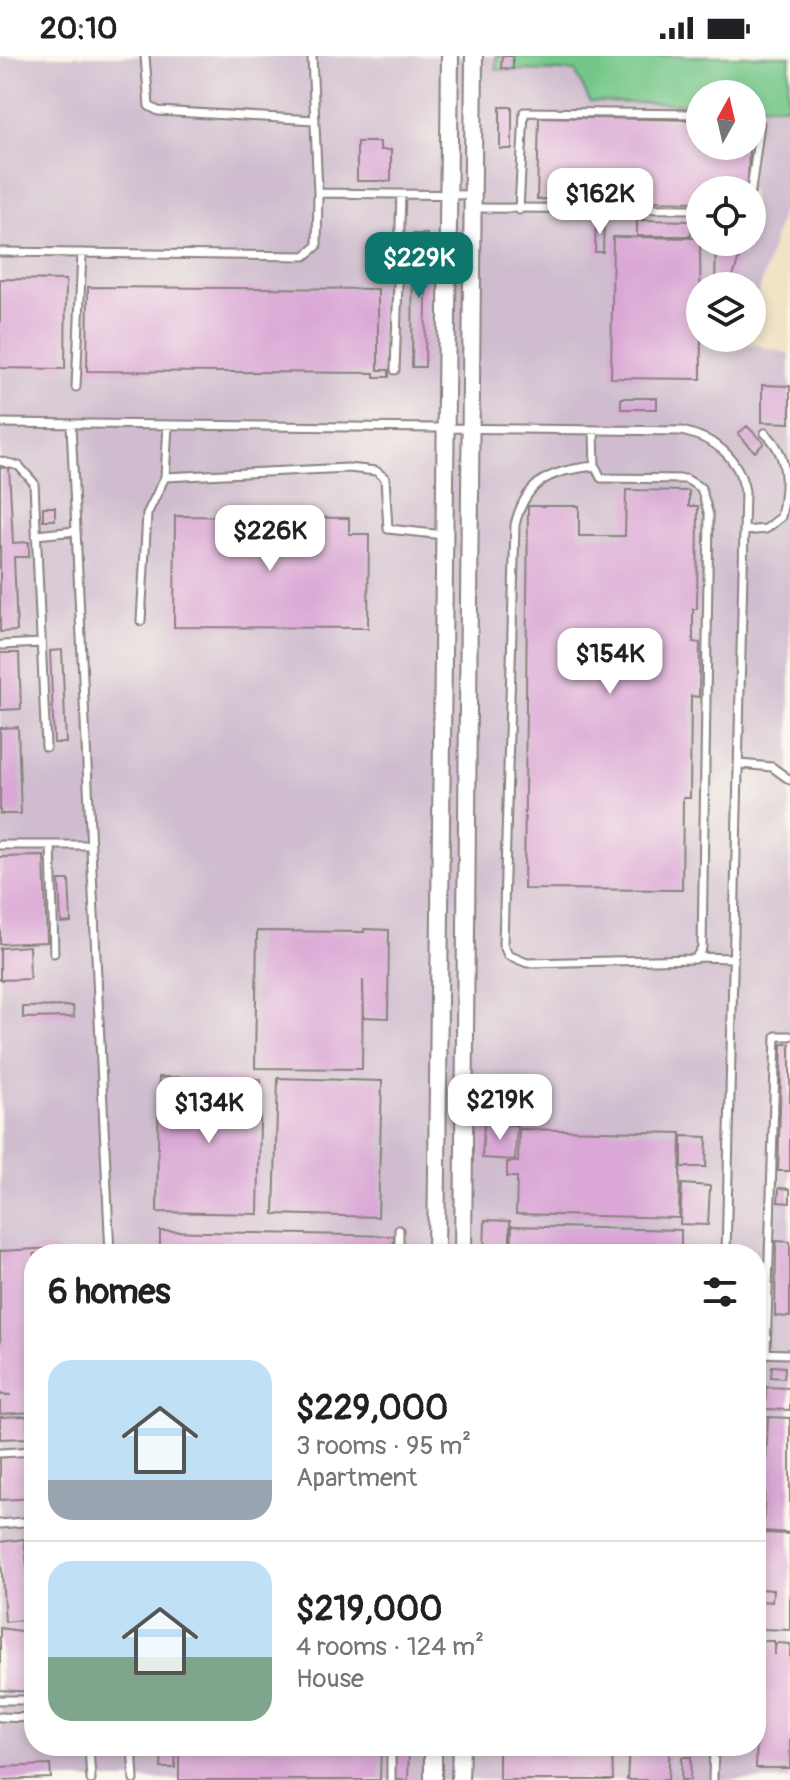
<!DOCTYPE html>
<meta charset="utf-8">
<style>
:root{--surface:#fff;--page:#f2f2f2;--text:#202124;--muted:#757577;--line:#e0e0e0;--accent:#0f766e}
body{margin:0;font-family:Pangolin,sans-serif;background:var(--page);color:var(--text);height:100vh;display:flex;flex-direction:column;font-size:30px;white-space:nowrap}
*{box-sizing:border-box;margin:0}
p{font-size:26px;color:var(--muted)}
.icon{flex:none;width:44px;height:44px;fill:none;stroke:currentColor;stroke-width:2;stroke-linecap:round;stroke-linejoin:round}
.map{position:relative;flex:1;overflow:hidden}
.panel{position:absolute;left:24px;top:1188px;width:742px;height:512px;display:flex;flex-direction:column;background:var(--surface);border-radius:32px;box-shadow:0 4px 12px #0003}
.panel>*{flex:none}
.needle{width:52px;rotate:8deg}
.buttons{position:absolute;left:686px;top:24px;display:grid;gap:16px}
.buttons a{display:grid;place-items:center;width:80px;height:80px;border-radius:50%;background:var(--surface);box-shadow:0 4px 12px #0003;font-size:40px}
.price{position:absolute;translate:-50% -68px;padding:0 18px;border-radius:16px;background:#fff;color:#222;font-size:26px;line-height:52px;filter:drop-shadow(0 2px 4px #0008)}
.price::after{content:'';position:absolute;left:50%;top:48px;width:24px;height:18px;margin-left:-12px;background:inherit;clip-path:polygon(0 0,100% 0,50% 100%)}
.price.selected{background:var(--accent);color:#fff}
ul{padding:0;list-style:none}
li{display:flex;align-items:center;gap:24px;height:200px;padding:0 24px}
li+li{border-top:2px solid var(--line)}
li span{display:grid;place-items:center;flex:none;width:224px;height:160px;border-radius:24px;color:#555}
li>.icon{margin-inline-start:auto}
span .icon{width:96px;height:96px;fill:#fffc;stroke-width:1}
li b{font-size:34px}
h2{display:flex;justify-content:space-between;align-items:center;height:96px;padding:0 24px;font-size:34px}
.status{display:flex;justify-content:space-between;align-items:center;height:56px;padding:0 40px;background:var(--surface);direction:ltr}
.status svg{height:22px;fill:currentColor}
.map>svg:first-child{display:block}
.industrial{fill:#cfbdcf;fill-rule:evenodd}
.green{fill:#75c789;stroke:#4c7462;stroke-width:2}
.building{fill:#daa7d6}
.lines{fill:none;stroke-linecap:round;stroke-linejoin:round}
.service-casing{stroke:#8a8280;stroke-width:11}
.tertiary-casing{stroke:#8a8280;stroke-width:20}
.service{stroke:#fff;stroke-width:7}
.tertiary{stroke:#fff;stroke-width:16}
</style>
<div class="status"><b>20:10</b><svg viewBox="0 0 49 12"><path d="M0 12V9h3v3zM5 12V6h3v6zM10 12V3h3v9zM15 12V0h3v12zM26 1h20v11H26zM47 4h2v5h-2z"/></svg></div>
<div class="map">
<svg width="790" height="1724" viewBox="0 0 790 1724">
<rect width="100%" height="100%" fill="#fbf7ec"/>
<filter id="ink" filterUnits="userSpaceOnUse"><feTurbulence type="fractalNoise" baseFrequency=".0125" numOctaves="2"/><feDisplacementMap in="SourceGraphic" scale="16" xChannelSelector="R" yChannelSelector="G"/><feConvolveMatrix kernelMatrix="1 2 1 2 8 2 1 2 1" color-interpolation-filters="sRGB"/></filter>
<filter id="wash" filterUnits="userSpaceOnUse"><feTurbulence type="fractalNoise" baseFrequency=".006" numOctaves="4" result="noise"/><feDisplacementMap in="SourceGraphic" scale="32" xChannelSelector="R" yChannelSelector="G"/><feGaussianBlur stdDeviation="1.8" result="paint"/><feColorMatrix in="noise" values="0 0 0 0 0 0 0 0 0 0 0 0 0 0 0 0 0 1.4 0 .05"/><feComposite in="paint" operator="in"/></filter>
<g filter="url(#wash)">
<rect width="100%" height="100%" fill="#f1e3c6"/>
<path class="industrial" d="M 0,0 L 790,0 L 790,127 L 752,261 L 752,230 L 700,230 L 700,282 L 746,282 L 745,286 L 790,298 L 790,1724 L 0,1724 ZM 700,38 L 752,38 L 752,90 L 700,90 ZM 700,134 L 752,134 L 752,186 L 700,186 ZM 34,1198 L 756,1198 L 756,1690 L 34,1690 Z"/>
<path class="green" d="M 496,0 L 790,0 L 787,50 L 752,49 L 752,38 L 700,38 L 700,48 L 590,46 L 575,15 L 496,14 Z"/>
<g id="blocks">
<path class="building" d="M 502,0 L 513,0 L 513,13 L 501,12 Z
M 500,51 L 512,51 L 512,93 L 500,93 Z
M 539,61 L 700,64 L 700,90 L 749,90 L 748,131 L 705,131 L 705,134 L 700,134 L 700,146 L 537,143 Z
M 357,86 L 380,86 L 380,94 L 391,94 L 391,125 L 357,125 Z
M 637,164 L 691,165 L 691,180 L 637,180 Z
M 596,165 L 604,165 L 603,196 L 595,196 Z
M 413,178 L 427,178 L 425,311 L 412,311 Z
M 613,181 L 700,182 L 701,323 L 611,322 Z
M 716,186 L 744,186 L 730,230 L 715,230 Z
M 0,223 L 66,224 L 65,313 L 0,312 Z
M 88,231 L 378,233 L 378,314 L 389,314 L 389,321 L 374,321 L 374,317 L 87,315 Z
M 762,329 L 790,330 L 790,367 L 762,366 Z
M 621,342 L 657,342 L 657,353 L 621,353 Z
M 747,370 L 764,387 L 755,396 L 738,378 Z
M 9,411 L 13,487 L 29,486 L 29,501 L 14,501 L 17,575 L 0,576 L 0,412 Z
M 626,434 L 689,435 L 689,450 L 698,450 L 697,553 L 693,553 L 693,586 L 700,587 L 699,641 L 691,640 L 690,742 L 683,742 L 682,834 L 524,833 L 528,450 L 579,450 L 579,480 L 625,480 Z
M 43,451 L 55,451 L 55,464 L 43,464 Z
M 175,460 L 349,462 L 349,478 L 369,478 L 368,572 L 174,571 Z
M 62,594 L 66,687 L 54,687 L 50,595 Z
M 0,597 L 19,597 L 21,653 L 0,654 Z
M 18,671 L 21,758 L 0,758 L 0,672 Z
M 44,800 L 47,886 L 0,888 L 0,801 Z
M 59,824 L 69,824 L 71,866 L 61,867 Z
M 364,873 L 389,874 L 388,962 L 364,961 L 363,924 L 362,1013 L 255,1012 L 257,875 L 364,876 Z
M 29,890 L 30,923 L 0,924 L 0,892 Z
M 73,950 L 74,961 L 23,962 L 23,951 Z
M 782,988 L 790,988 L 790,1115 L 778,1115 Z
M 159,1021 L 261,1023 L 258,1158 L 157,1156 Z
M 278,1022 L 382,1025 L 378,1161 L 274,1158 Z
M 484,1067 L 517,1069 L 515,1104 L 482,1102 Z
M 519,1073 L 681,1077 L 679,1162 L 516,1158 L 517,1121 L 507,1121 L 507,1106 L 518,1106 Z
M 682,1080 L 707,1081 L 706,1111 L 682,1111 Z
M 682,1128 L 710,1130 L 708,1169 L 680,1168 Z
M 779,1132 L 790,1133 L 790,1147 L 778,1146 Z
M 485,1164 L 510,1165 L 510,1191 L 495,1191 L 495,1198 L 484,1198 Z
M 512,1170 L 681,1174 L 681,1198 L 511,1198 Z
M 160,1175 L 394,1180 L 393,1198 L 160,1198 Z
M 776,1185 L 790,1186 L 790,1261 L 775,1260 Z
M 54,1192 L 55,1198 L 34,1198 L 34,1356 L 0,1358 L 0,1339 L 11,1339 L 0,1338 L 0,1195 Z
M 772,1310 L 785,1311 L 784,1322 L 771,1321 Z
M 766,1331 L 790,1332 L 790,1354 L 765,1353 Z
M 27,1360 L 28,1382 L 0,1383 L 0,1361 Z
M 768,1361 L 790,1362 L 790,1477 L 763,1475 Z
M 34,1398 L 34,1442 L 0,1444 L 0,1400 Z
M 763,1477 L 790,1478 L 790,1574 L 760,1573 L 761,1545 L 772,1546 L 773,1534 L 760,1533 Z
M 24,1483 L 33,1563 L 5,1566 L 0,1486 Z
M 0,1572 L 34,1577 L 34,1636 L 0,1634 Z
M 760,1585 L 774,1585 L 774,1599 L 776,1587 L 790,1588 L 790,1712 L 756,1712 Z
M 50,1690 L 81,1690 L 81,1699 L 51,1700 Z
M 162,1690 L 176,1690 L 175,1712 L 161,1712 Z
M 179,1690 L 381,1690 L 380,1724 L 179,1724 Z
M 396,1690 L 409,1690 L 408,1724 L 395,1724 Z
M 499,1690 L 612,1690 L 613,1724 L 499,1724 Z
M 629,1690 L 670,1690 L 668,1724 L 627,1724 Z
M 682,1701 L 691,1701 L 690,1724 L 681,1724 Z
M 50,1709 L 51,1722 L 0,1724 L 0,1711 Z"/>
</g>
</g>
<g filter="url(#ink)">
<use href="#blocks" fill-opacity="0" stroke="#8a8280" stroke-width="2"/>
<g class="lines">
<defs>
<path id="service" d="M 145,0 L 149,50 L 158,55 L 315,64
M 312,0 L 318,137
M 751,134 L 760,68 L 752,58
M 474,152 L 700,153
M 519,154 L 524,56 L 700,58
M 0,196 L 305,200 L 317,190 L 318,137 L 473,139
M 395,314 L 401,139
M 76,331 L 82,197
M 0,367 L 682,375 C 716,383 738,400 745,435 L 726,1198
M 71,368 L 110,1198
M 594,375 L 595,410 L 601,422 L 686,423 L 701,432 L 709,459 L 702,892 L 695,903 L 527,907 L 508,899 L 503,888 L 515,469 C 526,422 553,415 595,410
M 0,405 L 19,410 L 34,427 L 46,691
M 165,421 L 168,369
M 744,475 L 766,473 L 781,461 C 787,431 790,399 765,377
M 36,479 L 76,475
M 141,565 L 147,458 L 165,421 L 348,412 L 376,415 L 385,422 L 388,473 L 444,479
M 2,589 L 41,587
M 740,708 L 772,711 L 790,724
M 0,789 L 91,789
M 51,790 L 54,897
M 698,901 L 731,902
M 399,1198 L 399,1174
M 756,1297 L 790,1298
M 766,1297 L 776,980 L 790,980
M 0,1397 L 34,1395
M 0,1468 L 34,1465
M 0,1644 L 34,1644
M 0,1661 L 34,1662
M 89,1690 L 91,1724
M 132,1690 L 134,1724
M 391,1690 L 391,1724
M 713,1724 L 714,1690"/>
<path id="tertiary" d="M 436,1198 L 450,0
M 463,1198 L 474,0
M 433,1724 L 433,1690
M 460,1724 L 461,1690"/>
</defs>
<use href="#service" class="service-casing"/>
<use href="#tertiary" class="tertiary-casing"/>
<use href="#service" class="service"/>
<use href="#tertiary" class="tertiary"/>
</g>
</g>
</svg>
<div class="buttons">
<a><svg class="needle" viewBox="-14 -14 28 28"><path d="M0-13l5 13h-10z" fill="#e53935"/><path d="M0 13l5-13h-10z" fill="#757577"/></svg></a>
<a><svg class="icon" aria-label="locate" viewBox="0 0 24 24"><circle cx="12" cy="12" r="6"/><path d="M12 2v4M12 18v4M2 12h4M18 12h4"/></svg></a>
<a><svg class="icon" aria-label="layers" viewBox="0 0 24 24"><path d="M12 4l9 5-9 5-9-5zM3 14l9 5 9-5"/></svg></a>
</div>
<b class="price" style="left:600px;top:180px">$162K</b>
<b class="price selected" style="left:419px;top:244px">$229K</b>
<b class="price" style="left:270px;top:517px">$226K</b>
<b class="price" style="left:610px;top:640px">$154K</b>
<b class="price" style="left:500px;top:1086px">$219K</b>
<b class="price" style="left:209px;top:1089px">$134K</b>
<section class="panel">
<h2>6 homes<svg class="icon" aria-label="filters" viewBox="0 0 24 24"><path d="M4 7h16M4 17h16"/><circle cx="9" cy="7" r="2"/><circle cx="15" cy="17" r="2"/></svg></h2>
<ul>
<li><span style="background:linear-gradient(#bfe0f5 75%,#9aa5b1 0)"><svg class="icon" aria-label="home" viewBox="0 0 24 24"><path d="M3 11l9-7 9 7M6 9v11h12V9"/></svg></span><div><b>$229,000</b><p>3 rooms · 95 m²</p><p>Apartment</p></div></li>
<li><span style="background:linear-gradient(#bfe0f5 60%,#7fa58c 0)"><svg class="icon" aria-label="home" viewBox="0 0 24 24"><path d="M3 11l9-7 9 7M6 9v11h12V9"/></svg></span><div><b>$219,000</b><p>4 rooms · 124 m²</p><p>House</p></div></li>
</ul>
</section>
</div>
